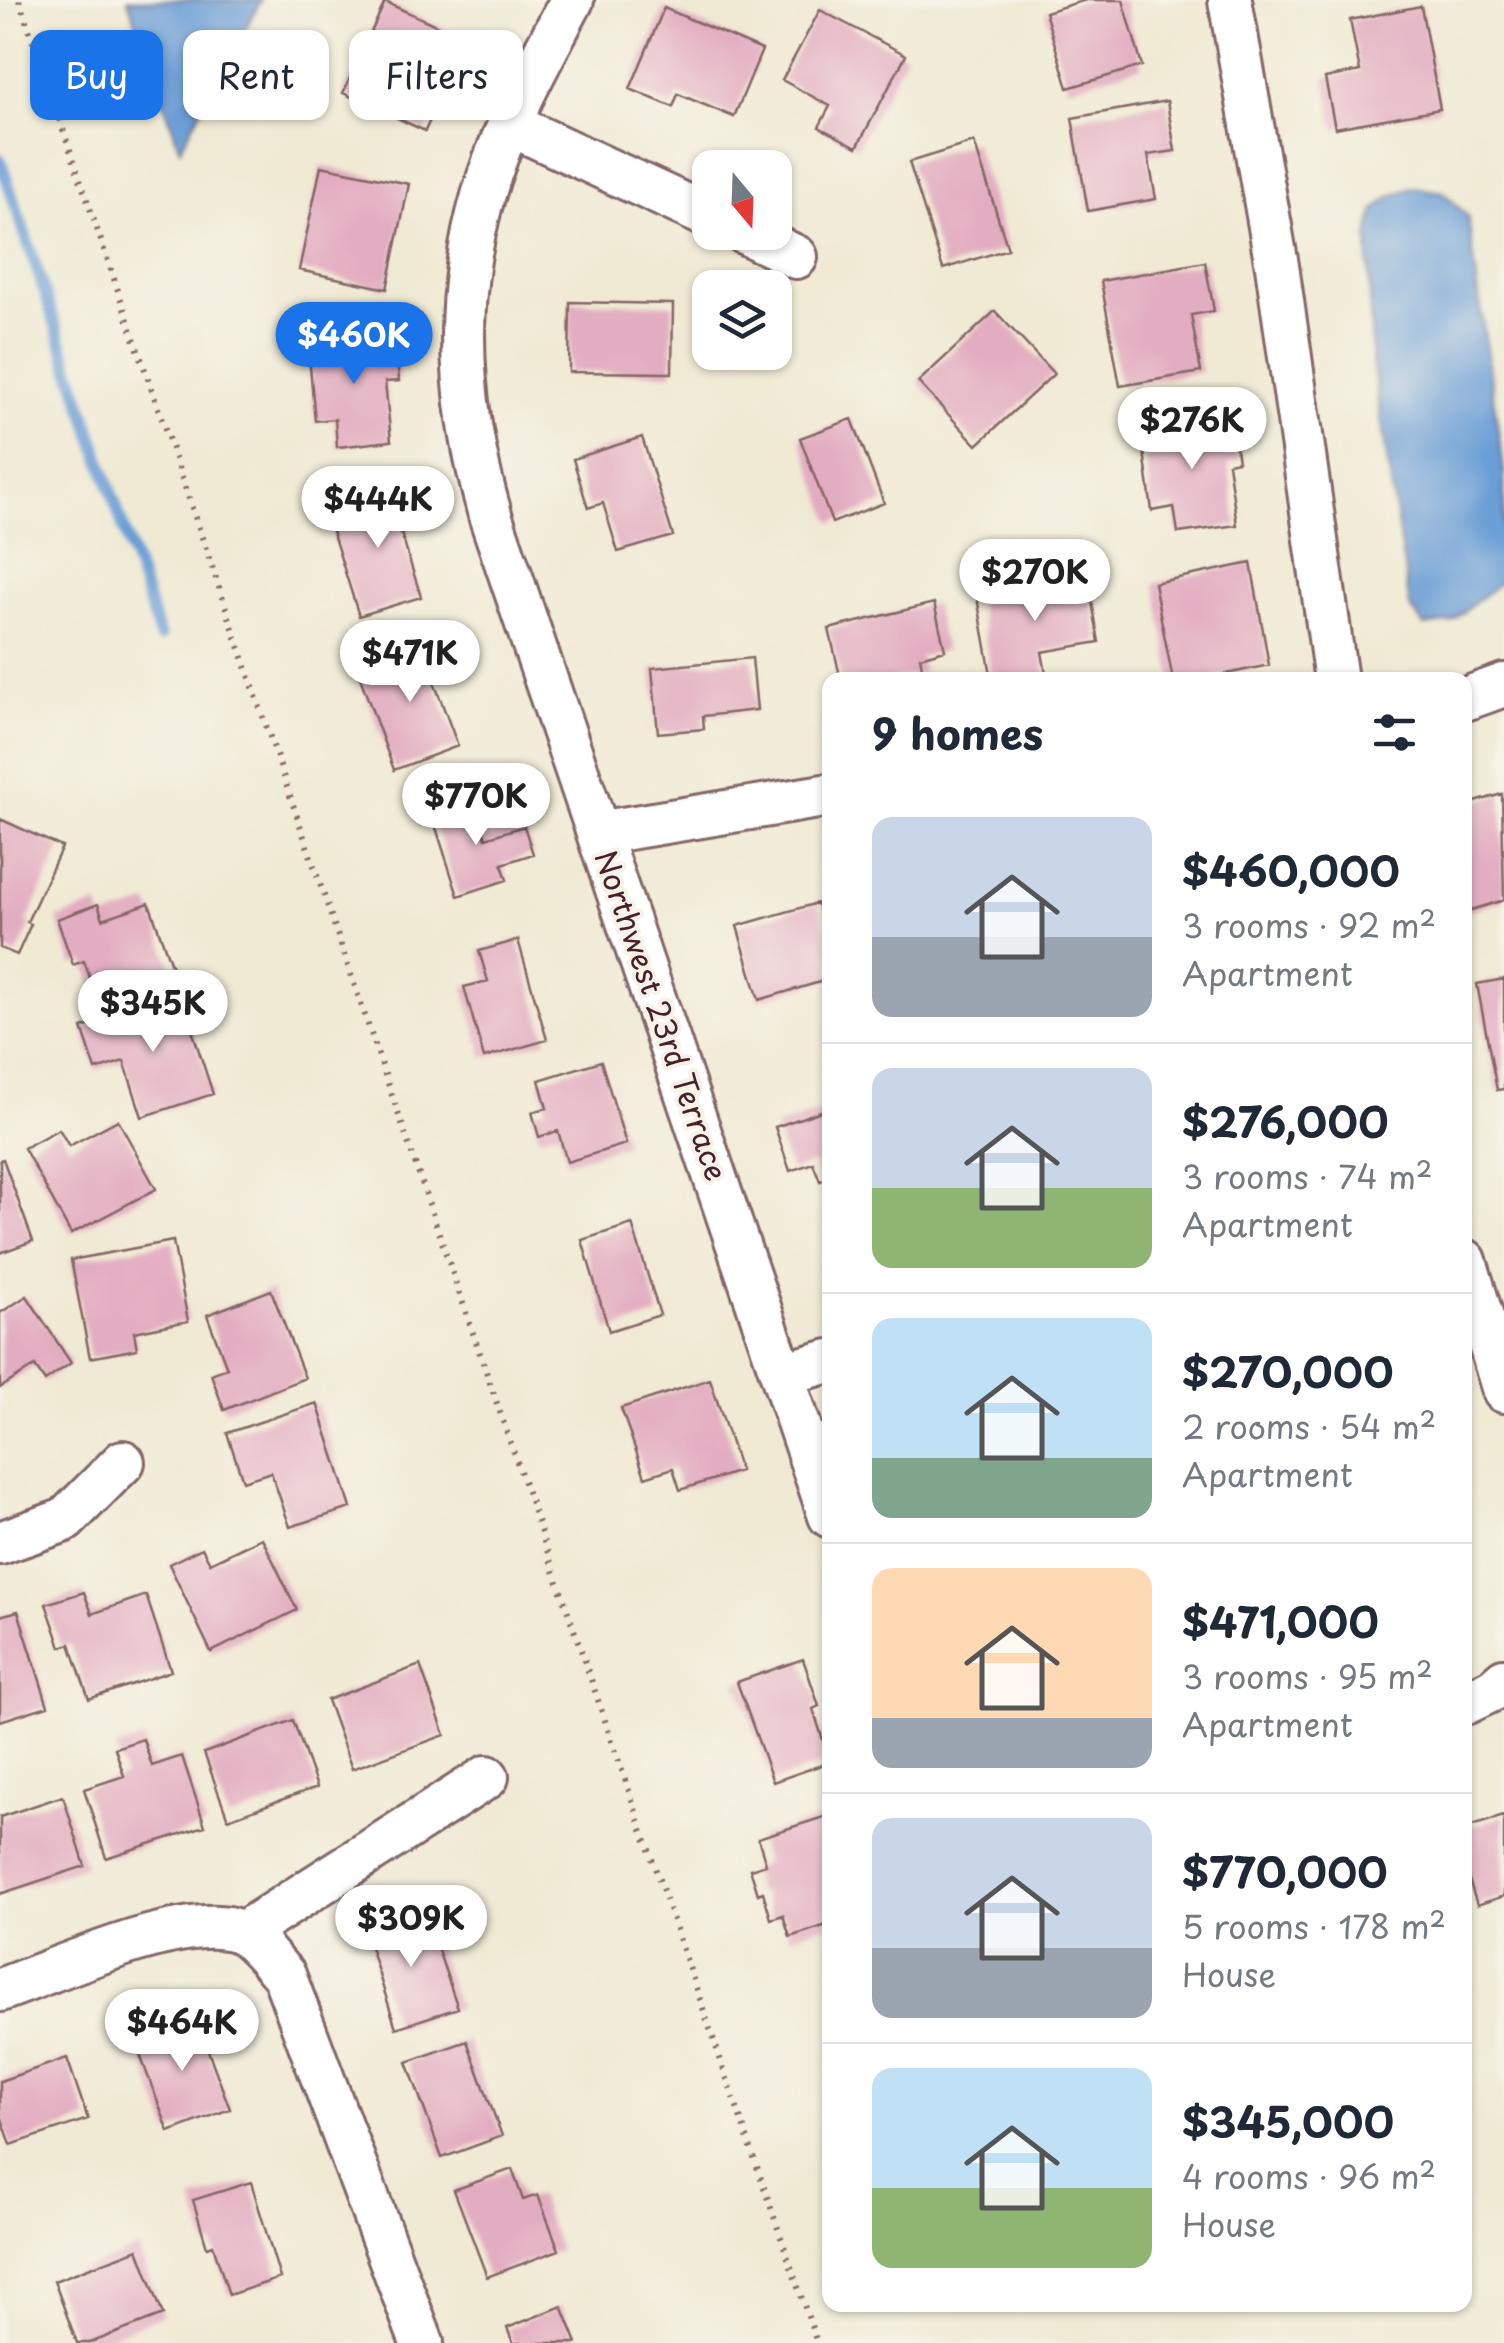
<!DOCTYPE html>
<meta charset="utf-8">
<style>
:root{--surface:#fff;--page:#f6f6f7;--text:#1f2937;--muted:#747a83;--line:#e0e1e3;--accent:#1a73e8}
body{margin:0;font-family:"Playpen Sans",sans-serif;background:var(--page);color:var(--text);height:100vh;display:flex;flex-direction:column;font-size:38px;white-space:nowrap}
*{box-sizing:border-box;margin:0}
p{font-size:32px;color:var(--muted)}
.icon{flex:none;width:55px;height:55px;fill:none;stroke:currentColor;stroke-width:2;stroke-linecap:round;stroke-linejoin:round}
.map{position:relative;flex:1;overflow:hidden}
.sheet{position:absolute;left:822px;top:672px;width:650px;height:1640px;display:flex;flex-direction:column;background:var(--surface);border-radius:20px;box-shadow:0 2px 8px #0004}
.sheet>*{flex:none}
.guide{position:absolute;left:30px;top:30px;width:642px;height:90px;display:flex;gap:20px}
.needle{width:65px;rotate:161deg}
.fabs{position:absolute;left:692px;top:150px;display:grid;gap:20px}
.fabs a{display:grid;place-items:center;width:100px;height:100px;border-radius:20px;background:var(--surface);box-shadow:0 2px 8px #0004;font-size:50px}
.price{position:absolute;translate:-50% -85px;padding:0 22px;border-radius:35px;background:#fff;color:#222;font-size:32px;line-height:65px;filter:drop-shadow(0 2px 5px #0008)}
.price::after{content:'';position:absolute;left:50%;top:60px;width:30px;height:22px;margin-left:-15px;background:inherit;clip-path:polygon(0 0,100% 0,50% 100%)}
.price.current{background:var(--accent);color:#fff}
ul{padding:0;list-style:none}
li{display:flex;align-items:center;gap:30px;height:250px;padding:0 50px}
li+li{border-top:2px solid var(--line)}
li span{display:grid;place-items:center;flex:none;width:280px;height:200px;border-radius:20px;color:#555}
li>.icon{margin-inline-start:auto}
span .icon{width:120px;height:120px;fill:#fffc;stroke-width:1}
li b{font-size:42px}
h2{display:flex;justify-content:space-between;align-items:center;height:120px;padding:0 50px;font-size:42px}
.pill{padding:0 35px;border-radius:20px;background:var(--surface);box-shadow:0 2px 8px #0004;font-size:35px;line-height:90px}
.pill.current{background:var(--accent);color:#fff}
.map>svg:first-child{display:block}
.water{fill:#6b9ed6;stroke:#5a5e80;stroke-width:2.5}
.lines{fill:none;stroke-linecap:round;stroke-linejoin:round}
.stream{stroke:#6b9ed6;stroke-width:12}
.building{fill:#e3adc1}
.minor-casing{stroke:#846666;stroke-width:48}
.path{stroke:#846666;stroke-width:6;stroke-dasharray:2.5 8;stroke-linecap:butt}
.minor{stroke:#fff;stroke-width:42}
.labels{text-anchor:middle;stroke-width:8;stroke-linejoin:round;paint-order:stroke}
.street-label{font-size:30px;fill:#4a1f2b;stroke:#f7f3e8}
</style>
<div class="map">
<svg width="1504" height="2343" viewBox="0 0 1504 2343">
<rect width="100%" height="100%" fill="#f7f3e8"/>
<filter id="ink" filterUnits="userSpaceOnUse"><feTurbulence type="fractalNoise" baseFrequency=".01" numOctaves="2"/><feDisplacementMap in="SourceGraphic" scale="20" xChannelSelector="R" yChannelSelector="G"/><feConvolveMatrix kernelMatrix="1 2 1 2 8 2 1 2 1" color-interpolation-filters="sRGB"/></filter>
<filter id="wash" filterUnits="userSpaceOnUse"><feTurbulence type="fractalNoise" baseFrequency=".0048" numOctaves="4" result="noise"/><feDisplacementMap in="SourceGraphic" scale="40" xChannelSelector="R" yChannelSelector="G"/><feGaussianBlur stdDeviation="2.25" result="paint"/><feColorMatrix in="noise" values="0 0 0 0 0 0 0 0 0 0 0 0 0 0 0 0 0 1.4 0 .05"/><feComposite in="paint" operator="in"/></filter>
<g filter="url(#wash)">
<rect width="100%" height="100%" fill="#f0ead4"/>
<path class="water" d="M 128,0 L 261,0 L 180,149 Z
M 1414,187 L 1443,192 L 1468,217 L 1504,473 L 1504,579 L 1451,622 L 1425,626 L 1410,607 L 1372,361 L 1368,238 L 1375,210 L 1391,196 Z"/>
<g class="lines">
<path class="stream" d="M 0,159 L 160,637"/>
</g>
<g id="blocks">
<path class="building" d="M 1086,0 L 1123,0 L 1142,66 L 1068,88 L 1045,12 Z
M 385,2 L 467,39 L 425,131 L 343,93 Z
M 1421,6 L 1440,109 L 1335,128 L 1325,78 L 1360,71 L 1350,20 Z
M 664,8 L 762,50 L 734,117 L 678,94 L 673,107 L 630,89 Z
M 820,10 L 906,55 L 857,147 L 819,127 L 830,106 L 782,80 Z
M 1167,101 L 1175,151 L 1148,155 L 1156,199 L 1088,211 L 1072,118 Z
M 974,142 L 1008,249 L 943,269 L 909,162 Z
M 321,166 L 409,184 L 387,289 L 299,270 Z
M 1205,262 L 1214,311 L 1191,315 L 1201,372 L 1120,386 L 1101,281 Z
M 570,302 L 673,304 L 672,373 L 569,372 Z
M 995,311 L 1054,374 L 977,445 L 918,382 Z
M 395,336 L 399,381 L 385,382 L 391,441 L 337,447 L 335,419 L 315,421 L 308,344 Z
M 1231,416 L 1238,461 L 1228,463 L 1237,525 L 1178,533 L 1174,507 L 1152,511 L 1141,429 Z
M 852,419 L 884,503 L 832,523 L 800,438 Z
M 642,437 L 673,536 L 618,552 L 603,503 L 588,508 L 573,459 Z
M 411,489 L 423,526 L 401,533 L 421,597 L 359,616 L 327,515 Z
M 1251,563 L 1269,665 L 1198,680 L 1173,680 L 1154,583 Z
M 1087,572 L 1099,642 L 1042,652 L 1047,680 L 992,680 L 976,592 Z
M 934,603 L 945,650 L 920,657 L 923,672 L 888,680 L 841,680 L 829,629 Z
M 445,640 L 454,666 L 431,674 L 458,746 L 394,770 L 358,672 Z
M 752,658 L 757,710 L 703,716 L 704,729 L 658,733 L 652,668 Z
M 1502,794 L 1504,900 L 1465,912 L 1465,805 Z
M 473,799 L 486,838 L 524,826 L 533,854 L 502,864 L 507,880 L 458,896 L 431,812 Z
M 0,819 L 62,847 L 27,922 L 31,924 L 17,955 L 0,948 Z
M 149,903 L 175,976 L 99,1003 L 84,961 L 73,965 L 57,919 L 98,904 L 103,919 Z
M 817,903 L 830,946 L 830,979 L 759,1000 L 737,926 Z
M 518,940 L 547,1040 L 484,1058 L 464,987 L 488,981 L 479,951 Z
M 1504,979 L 1504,1089 L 1497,1090 L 1477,984 Z
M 181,996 L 213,1094 L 142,1117 L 124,1061 L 96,1070 L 82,1028 Z
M 601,1061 L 626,1144 L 567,1162 L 558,1131 L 539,1137 L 532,1112 L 547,1108 L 539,1080 Z
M 830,1108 L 830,1178 L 820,1181 L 813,1163 L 790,1171 L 775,1127 Z
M 118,1120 L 156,1189 L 71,1234 L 24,1148 L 59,1129 L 69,1146 Z
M 3,1159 L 33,1241 L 0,1253 L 0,1160 Z
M 632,1224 L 660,1315 L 609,1331 L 582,1240 Z
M 173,1241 L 188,1321 L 134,1332 L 137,1349 L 90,1358 L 71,1260 Z
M 271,1290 L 305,1378 L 224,1410 L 211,1374 L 227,1368 L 207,1315 Z
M 27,1296 L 71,1363 L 45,1381 L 35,1366 L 0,1388 L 0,1313 Z
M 710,1379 L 740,1471 L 680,1490 L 673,1468 L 645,1477 L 621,1408 Z
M 317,1403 L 351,1508 L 290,1527 L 271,1472 L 243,1481 L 227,1433 Z
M 262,1538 L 297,1610 L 211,1652 L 169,1564 L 202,1548 L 210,1563 Z
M 84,1592 L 92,1614 L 146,1595 L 171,1671 L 89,1699 L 70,1644 L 61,1647 L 46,1604 Z
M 18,1611 L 48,1706 L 0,1721 L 0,1616 Z
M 803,1659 L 819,1706 L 813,1709 L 830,1762 L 773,1782 L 737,1682 Z
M 420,1665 L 445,1735 L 352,1769 L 327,1700 Z
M 293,1720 L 317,1787 L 228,1819 L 204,1753 Z
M 143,1739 L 152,1766 L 182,1756 L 205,1826 L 106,1858 L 84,1789 L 124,1776 L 115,1748 Z
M 63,1796 L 85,1866 L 0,1894 L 0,1817 Z
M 830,1815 L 830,1924 L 790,1937 L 783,1915 L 771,1919 L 763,1892 L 758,1894 L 750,1869 L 766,1864 L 758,1838 Z
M 1504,1816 L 1504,1896 L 1477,1905 L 1465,1867 L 1465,1828 Z
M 425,1912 L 458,2008 L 396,2028 L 365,1931 Z
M 195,2016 L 230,2109 L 169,2132 L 134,2039 Z
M 467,2041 L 502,2136 L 442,2158 L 407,2062 Z
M 67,2058 L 88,2119 L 11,2145 L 0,2113 L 0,2081 Z
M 512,2169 L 523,2200 L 538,2195 L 559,2250 L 487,2277 L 454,2190 Z
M 251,2182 L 280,2278 L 229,2295 L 213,2245 L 207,2247 L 193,2200 Z
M 138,2249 L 163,2315 L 90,2343 L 77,2343 L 54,2281 Z
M 562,2306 L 577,2343 L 513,2343 L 507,2328 Z"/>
</g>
</g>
<g filter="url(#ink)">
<use href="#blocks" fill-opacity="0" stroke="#846666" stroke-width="2.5"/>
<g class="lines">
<defs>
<path id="minor" d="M 572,0 C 551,41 528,81 510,123 C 451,254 451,381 491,518 L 830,1516
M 1230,0 L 1277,266 L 1336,680
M 509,124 L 710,217
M 744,232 L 796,257
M 1465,699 L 1504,685
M 598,833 L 830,795
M 1465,1261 L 1504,1391
M 782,1374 L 830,1361
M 0,1543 L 65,1520 L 123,1462
M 1465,1703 L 1494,1689 L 1504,1680
M 243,1933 L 487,1777
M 0,1990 C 57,1970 176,1915 232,1929 C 252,1933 270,1961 284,1975 L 422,2343"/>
</defs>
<use href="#minor" class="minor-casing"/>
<path class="path" d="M 19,0 L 817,2343"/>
<use href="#minor" class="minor"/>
</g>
</g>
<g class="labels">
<g class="street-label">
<text transform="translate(660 1016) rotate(71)" y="10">Northwest 23rd Terrace</text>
</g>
</g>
</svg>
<div class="fabs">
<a><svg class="needle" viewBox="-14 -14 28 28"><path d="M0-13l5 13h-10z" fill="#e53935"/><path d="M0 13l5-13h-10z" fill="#747a83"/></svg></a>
<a><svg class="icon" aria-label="layers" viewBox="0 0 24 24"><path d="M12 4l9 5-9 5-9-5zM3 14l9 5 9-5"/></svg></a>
</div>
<b class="price current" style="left:354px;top:387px">$460K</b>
<b class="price" style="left:1192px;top:472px">$276K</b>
<b class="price" style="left:378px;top:551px">$444K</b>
<b class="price" style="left:1035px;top:624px">$270K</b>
<b class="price" style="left:410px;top:705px">$471K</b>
<b class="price" style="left:476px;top:848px">$770K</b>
<b class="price" style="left:153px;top:1055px">$345K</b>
<b class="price" style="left:411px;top:1970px">$309K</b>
<b class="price" style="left:182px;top:2074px">$464K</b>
<div class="guide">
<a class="pill current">Buy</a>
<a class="pill">Rent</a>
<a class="pill">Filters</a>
</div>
<section class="sheet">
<h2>9 homes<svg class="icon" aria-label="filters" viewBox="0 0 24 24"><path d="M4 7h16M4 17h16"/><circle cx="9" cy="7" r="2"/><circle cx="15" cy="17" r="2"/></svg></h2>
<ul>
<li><span style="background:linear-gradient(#c9d6e8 60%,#9aa5b1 0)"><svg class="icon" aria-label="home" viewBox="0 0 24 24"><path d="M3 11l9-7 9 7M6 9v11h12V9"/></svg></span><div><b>$460,000</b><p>3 rooms · 92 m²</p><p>Apartment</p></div></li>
<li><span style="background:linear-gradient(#c9d6e8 60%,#8fb573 0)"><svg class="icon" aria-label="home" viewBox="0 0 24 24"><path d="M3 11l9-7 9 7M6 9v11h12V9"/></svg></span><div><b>$276,000</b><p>3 rooms · 74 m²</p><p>Apartment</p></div></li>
<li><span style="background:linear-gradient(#bfe0f5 70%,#7fa58c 0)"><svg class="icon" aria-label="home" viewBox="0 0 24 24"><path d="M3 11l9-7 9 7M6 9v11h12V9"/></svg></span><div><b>$270,000</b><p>2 rooms · 54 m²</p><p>Apartment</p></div></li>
<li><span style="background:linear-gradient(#ffd9b3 75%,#9aa5b1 0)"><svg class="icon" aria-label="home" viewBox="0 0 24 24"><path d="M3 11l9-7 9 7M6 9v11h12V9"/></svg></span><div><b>$471,000</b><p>3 rooms · 95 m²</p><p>Apartment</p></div></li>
<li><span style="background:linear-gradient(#c9d6e8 65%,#9aa5b1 0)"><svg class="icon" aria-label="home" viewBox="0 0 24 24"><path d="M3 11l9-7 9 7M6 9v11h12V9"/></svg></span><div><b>$770,000</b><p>5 rooms · 178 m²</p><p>House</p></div></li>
<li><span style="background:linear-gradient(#bfe0f5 60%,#8fb573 0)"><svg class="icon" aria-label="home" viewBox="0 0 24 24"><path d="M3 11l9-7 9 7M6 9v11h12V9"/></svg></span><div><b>$345,000</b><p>4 rooms · 96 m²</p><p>House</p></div></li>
</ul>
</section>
</div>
